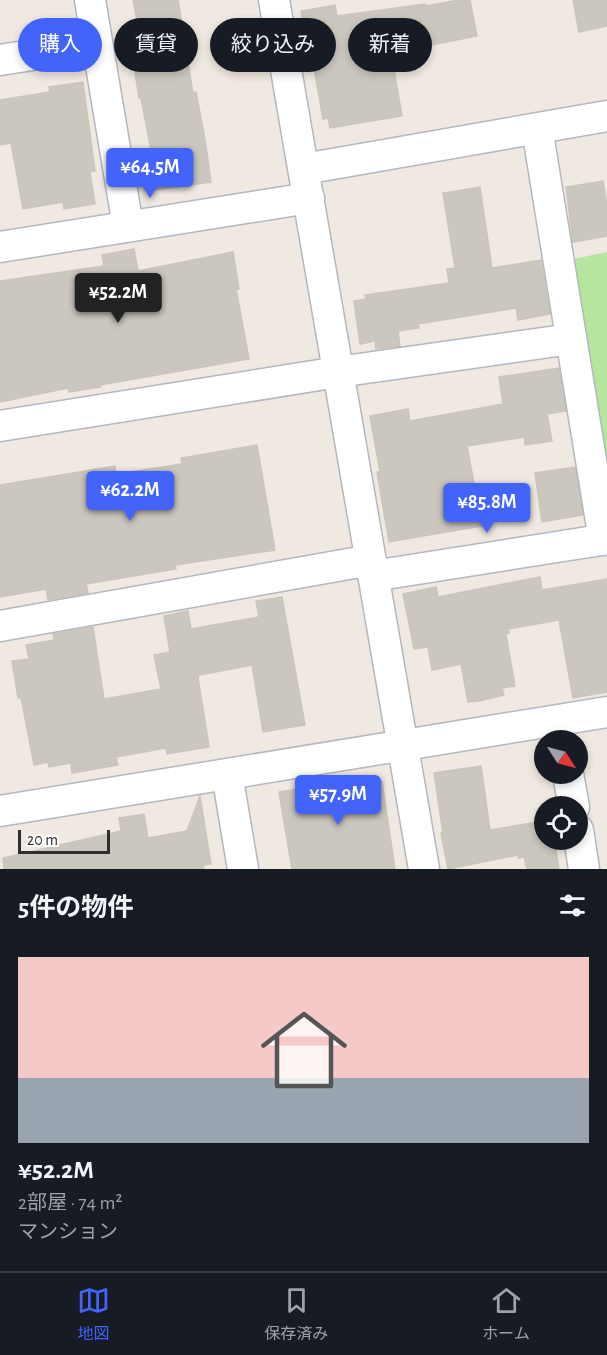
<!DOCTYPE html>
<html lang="ja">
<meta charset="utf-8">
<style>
:root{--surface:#171b24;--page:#242831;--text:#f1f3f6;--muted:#9ea1a6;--line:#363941;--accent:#4264fb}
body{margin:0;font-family:"Alegreya Sans","Noto Sans JP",sans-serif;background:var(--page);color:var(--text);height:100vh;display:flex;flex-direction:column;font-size:22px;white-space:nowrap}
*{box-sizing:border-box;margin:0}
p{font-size:20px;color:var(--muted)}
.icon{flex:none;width:33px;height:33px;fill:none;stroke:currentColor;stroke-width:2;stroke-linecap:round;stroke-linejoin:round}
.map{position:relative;height:869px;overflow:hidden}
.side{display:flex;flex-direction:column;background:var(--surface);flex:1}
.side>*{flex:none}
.hud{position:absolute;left:18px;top:18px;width:572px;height:54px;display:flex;gap:12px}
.needle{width:39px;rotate:126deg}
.controls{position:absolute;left:534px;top:730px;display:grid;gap:12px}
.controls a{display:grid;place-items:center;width:54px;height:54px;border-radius:50%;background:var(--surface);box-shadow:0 3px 9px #0003;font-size:30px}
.scale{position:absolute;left:18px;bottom:15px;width:92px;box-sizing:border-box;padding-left:6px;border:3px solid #2e2e2e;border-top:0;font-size:16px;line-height:21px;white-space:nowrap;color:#2e2e2e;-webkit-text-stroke:4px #fff;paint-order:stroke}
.price{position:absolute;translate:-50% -51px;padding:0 14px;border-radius:6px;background:var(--accent);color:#fff;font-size:20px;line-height:39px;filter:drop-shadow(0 2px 3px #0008)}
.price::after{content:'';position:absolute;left:50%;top:36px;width:18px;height:14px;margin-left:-9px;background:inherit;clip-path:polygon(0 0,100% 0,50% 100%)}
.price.active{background:#222;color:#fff}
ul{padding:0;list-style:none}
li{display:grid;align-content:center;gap:12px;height:318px;padding:0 18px}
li+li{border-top:2px solid var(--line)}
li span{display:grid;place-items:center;height:186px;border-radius:0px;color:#555}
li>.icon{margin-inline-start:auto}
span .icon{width:108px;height:108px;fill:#fffc;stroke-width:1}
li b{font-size:26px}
h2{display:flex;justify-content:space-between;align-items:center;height:72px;padding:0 18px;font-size:26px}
.chip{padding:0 21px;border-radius:27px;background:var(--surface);box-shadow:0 3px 9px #0003;font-size:21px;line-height:54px}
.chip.active{background:var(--accent);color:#fff}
.tab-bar{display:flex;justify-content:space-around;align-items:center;height:84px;border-top:2px solid var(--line);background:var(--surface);font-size:16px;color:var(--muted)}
.tab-bar a{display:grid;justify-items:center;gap:3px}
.tab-bar .active{color:var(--accent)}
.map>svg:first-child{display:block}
.green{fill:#b6e59e}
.building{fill:#cbc7bf;stroke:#cbc5ba;stroke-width:1.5}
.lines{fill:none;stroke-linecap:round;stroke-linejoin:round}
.minor-casing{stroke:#b4b7c1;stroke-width:33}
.minor{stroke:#fff;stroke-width:30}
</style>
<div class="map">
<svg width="607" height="869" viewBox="0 0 607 869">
<rect width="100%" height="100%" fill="#efe9e1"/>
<path class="green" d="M 607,252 L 607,468 L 569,260 Z"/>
<path class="building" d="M 133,0 L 178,0 L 193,93 L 196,92 L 205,139 L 211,182 L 148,191 L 143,156 L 152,155 L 141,98 L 139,98 L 128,27 L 138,25 Z
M 459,0 L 470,0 L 477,36 L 391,53 L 402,116 L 330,128 L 328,118 L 323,119 L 312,56 L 309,57 L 301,11 L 335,5 L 337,16 L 425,4 L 426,6 Z
M 573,0 L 607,0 L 607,26 L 579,32 Z
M 83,82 L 95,171 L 90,172 L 95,204 L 64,209 L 63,202 L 23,209 L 11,143 L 0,145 L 0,100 L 50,92 L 49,87 Z
M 603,181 L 607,206 L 607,236 L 573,242 L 566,187 Z
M 480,187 L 492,268 L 541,260 L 550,314 L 518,320 L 516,308 L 418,324 L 419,328 L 398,331 L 400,346 L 376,349 L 375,341 L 360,344 L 354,301 L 366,299 L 365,295 L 449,283 L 447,269 L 455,268 L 443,193 Z
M 134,249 L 138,271 L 233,252 L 239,289 L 236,289 L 249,359 L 100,385 L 101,387 L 69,392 L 68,388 L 0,402 L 0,281 L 104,266 L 102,255 Z
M 559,368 L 566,411 L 547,414 L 552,441 L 525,445 L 525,437 L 467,446 L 482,526 L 389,542 L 377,472 L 380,472 L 370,416 L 408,409 L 410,421 L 503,404 L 499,377 Z
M 257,445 L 275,550 L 175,565 L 176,569 L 86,584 L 88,593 L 48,600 L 46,589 L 0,597 L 0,485 L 115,466 L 116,474 L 182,464 L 181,458 Z
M 575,467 L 583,515 L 542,522 L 535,473 Z
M 540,577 L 542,590 L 607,579 L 607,692 L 573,698 L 559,620 L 508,629 L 509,633 L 506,634 L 515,686 L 502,688 L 504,695 L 479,701 L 468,702 L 461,664 L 432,670 L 428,647 L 414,649 L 403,594 L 436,587 L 438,597 Z
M 282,597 L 305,725 L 263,732 L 252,665 L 200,675 L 198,677 L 209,747 L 167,754 L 166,748 L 116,757 L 118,765 L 72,773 L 71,763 L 49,767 L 48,762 L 34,765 L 21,697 L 18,698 L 12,661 L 29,659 L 26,645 L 54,640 L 53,634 L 93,627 L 104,699 L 161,689 L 154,655 L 170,652 L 164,616 L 188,611 L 191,629 L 259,617 L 256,601 Z
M 481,766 L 490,830 L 544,821 L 544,840 L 554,840 L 559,869 L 527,869 L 524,857 L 518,858 L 518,855 L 448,869 L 441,833 L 443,833 L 434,773 Z
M 368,777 L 369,783 L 382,781 L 395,869 L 292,869 L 279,792 Z
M 200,796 L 211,864 L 203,865 L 204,869 L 4,869 L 3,858 L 121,831 L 119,818 L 144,814 L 148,838 L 187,831 Z"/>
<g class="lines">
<defs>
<path id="minor" d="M 90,0 L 128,226
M 274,0 L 424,869
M 0,60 L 97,45
M 537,128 L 604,540
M 304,169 L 607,116
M 0,247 L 309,198
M 0,426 L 338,372 L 571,339
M 373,576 L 607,539
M 0,626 L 371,560
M 227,774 L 243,869
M 568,774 L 574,807
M 0,811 L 607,712
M 578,830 L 584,869"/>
</defs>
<use href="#minor" class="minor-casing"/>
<use href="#minor" class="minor"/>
</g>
</svg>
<div class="controls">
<a><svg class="needle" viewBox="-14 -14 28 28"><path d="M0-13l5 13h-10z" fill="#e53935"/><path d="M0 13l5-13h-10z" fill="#9ea1a6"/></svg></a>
<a><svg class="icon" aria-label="locate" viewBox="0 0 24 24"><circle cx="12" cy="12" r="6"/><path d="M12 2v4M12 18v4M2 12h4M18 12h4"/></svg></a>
</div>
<div class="scale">20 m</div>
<b class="price" style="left:150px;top:199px">¥64.5M</b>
<b class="price active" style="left:118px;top:324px">¥52.2M</b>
<b class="price" style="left:130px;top:522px">¥62.2M</b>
<b class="price" style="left:487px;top:534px">¥85.8M</b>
<b class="price" style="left:338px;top:826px">¥57.9M</b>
<div class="hud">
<a class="chip active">購入</a>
<a class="chip">賃貸</a>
<a class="chip">絞り込み</a>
<a class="chip">新着</a>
</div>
</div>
<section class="side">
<h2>5件の物件<svg class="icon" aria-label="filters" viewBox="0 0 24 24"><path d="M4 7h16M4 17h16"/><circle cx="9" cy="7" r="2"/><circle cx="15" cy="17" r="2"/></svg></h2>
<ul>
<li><span style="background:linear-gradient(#f6c9c9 65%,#9aa5b1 0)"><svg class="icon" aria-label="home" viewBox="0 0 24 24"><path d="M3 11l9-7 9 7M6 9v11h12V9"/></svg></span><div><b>¥52.2M</b><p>2部屋 · 74 m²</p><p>マンション</p></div></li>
</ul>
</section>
<nav class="tab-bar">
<a class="active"><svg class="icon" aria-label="map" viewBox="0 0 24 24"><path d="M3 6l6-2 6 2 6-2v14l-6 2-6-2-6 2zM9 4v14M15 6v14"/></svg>地図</a>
<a><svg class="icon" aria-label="saved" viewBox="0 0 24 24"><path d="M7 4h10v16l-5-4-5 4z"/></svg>保存済み</a>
<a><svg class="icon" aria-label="home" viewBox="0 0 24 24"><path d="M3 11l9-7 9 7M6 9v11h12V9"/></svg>ホーム</a>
</nav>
